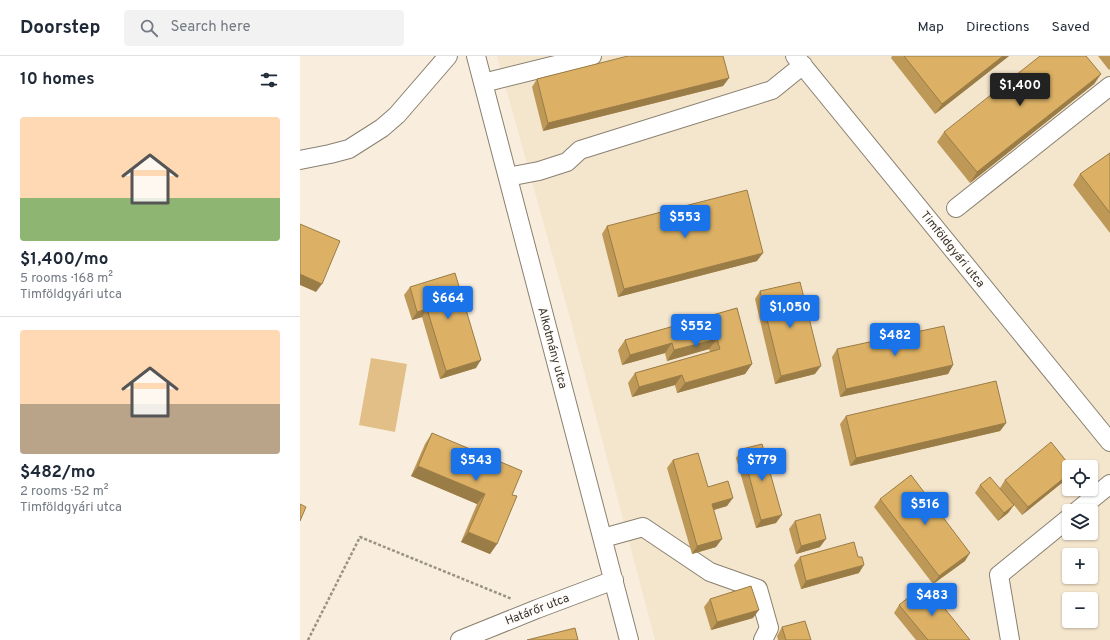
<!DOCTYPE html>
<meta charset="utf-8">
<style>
:root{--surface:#fff;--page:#f2f2f3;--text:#1f2937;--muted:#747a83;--line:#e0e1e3;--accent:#1a73e8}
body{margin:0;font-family:Overpass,sans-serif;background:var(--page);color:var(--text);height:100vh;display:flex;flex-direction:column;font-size:15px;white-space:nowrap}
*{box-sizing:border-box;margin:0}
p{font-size:13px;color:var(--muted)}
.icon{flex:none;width:22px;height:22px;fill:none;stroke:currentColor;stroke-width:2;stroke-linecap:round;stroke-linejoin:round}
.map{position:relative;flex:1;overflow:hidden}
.drawer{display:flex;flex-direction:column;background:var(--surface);width:300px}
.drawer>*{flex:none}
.buttons{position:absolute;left:762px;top:404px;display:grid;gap:8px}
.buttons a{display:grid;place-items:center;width:36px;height:36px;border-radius:4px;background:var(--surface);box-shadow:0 1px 3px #0004;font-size:20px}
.price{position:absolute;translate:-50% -34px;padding:0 9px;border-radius:4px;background:var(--accent);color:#fff;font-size:13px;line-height:26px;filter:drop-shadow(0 1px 2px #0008)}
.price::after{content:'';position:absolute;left:50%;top:24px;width:12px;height:9px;margin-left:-6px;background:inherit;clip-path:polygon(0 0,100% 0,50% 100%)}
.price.active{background:#222;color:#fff}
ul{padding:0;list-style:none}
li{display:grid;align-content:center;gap:8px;height:212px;padding:0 20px}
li+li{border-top:1px solid var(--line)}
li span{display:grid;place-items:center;height:124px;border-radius:4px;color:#555}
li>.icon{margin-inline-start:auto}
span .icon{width:72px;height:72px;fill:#fffc;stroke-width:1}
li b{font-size:17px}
h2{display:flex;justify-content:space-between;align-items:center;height:48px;padding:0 20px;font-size:17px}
header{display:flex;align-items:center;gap:24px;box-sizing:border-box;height:56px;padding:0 20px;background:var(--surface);border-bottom:1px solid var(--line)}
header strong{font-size:19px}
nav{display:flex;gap:22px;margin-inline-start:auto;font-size:14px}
.search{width:280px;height:36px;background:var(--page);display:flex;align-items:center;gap:10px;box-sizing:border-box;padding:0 14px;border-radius:4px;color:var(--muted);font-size:15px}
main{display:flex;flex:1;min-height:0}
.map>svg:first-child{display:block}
.built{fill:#f4e5cd;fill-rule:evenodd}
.green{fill:#e1bf86}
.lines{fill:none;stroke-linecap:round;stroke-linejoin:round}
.minor-casing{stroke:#898070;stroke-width:20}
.path{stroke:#999286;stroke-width:2.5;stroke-dasharray:3 2;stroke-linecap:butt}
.minor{stroke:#fff;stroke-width:18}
.wall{fill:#bd9857}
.shaded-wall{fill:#9a7c47}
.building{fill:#dcb165;stroke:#9a7c47}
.labels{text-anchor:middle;stroke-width:4;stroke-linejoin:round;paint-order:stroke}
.street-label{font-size:12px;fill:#38342e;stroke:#fffcf9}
</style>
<header>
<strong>Doorstep</strong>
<div class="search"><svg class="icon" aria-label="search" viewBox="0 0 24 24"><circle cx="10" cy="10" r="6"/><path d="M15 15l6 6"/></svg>Search here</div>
<nav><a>Map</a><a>Directions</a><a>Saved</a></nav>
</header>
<main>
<section class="drawer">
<h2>10 homes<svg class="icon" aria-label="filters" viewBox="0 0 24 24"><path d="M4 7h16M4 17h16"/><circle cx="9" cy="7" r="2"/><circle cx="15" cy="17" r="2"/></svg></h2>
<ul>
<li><span style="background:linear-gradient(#ffd9b3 65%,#8fb573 0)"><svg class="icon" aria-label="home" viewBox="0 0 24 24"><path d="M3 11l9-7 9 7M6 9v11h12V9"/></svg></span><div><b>$1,400/mo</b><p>5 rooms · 168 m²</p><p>Timföldgyári utca</p></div></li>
<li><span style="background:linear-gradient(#ffd9b3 60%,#b9a48a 0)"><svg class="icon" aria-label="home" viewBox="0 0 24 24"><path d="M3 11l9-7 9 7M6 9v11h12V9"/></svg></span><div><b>$482/mo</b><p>2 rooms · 52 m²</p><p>Timföldgyári utca</p></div></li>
</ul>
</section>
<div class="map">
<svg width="810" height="584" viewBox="0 0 810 584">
<rect width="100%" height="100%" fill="#f9eedd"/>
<path class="built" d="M 197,0 L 810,0 L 810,584 L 355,584 L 268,255 ZM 769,411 L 791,411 L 791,433 L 769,433 ZM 769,455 L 791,455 L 791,477 L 769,477 ZM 769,499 L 791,499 L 791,521 L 769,521 ZM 769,543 L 791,543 L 791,565 L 769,565 Z"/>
<path class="green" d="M 71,302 L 107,308 L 95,376 L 59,369 Z"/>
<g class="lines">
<defs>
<path id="minor" d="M 176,0 L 329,584
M 495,0 L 810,386
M 183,27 L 292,0
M 0,104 L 30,98 L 49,93 L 82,72 L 97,59 L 148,0
M 208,121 L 239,115 L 267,106 L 280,94 L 472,34 L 503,9
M 656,152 L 810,30
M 777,455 L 810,428
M 303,482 L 343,471 L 410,516 L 458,533 L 469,572 L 463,584
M 160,584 L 237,553 L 314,524
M 710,584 L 699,519 L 769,462"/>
</defs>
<use href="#minor" class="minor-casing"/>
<path class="path" d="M 8,584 L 60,481 L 212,543"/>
<use href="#minor" class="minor"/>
</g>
<path class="wall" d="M 592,0 L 709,0 L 635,58 L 591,2 Z
M 798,0 L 810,0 L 810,13 L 809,14 Z
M 801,18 L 794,28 L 670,127 L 637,86 L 644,76 Z
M 429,22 L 423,30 L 243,75 L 232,31 L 237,23 Z
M 810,97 L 810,177 L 773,129 L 780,118 Z
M 307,170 L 457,205 L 318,241 L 302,178 Z
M 110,231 L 176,312 L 140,323 L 122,261 L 112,264 L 104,239 Z
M 460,235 L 515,318 L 475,328 L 455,243 Z
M 437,252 L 452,308 L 445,318 L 377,337 L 375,329 L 332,341 L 328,327 L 335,317 L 410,296 L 409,293 L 367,305 L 365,297 L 322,309 L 318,294 L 325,284 Z
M 537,293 L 653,309 L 648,318 L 540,341 L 532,301 Z
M 546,360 L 706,367 L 700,375 L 550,410 L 540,368 Z
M 132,377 L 212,439 L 197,488 L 190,498 L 161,486 L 177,448 L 111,420 L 125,388 Z
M 442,393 L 476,467 L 456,472 L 436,402 Z
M 373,404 L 427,450 L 414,454 L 416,491 L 392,498 L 367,412 Z
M 768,422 L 722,459 L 714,449 L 708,457 L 698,465 L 675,437 L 680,429 L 700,432 L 705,424 Z
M 580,443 L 665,505 L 633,528 L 574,451 Z
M 495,465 L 520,491 L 496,498 L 489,473 Z
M 500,501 L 559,517 L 501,533 L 494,509 Z
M 410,543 L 453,562 L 411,574 L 404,551 Z
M 599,549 L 670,584 L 616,584 L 594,557 Z
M 482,571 L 511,584 L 478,584 L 477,580 Z"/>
<path class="shaded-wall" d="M 703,0 L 709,0 L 635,58 L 642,48 Z
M 801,18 L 794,28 L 670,127 L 677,116 Z
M 429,22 L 423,30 L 243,75 L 248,67 Z
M 463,197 L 457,205 L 318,241 L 324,233 Z
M 0,218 L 22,228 L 16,236 L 0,229 Z
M 127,253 L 122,261 L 112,264 L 117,256 Z
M 417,283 L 409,293 L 367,305 L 374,294 Z
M 372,287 L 365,297 L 322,309 L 330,299 Z
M 181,304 L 176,312 L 140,323 L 146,315 Z
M 452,308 L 445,318 L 377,337 L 385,327 Z
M 653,309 L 648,318 L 540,341 L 546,333 Z
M 521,310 L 515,318 L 475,328 L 481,320 Z
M 382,319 L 375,329 L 332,341 L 339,331 Z
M 706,367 L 700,375 L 550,410 L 556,402 Z
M 118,410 L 185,438 L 177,448 L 111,420 Z
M 769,418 L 769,420 L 768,422 L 722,459 L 728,451 Z
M 433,442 L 427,450 L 406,456 L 412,448 Z
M 714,449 L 708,457 L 698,465 L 704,457 Z
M 482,459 L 476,467 L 456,472 L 461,464 Z
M 168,476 L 197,488 L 190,498 L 161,486 Z
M 422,483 L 416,491 L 392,498 L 397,490 Z
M 526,483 L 520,491 L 496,498 L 501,490 Z
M 670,497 L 665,505 L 633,528 L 639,520 Z
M 564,509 L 559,517 L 501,533 L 506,525 Z
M 459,554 L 453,562 L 411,574 L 417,566 Z"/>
<path class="building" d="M 328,0 L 423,0 L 429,22 L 248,67 L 237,23 Z
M 604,0 L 703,0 L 642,48 Z
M 740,0 L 786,0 L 801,18 L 677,116 L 644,76 Z
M 810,97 L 810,157 L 780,118 Z
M 447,134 L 463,197 L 324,233 L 307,170 Z
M 0,168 L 40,185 L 22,228 L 0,218 Z
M 155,217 L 181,304 L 146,315 L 127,253 L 117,256 L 110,231 Z
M 500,226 L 521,310 L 481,320 L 460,235 Z
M 437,252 L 452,308 L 385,327 L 382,319 L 339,331 L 335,317 L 420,293 L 417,283 L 374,294 L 372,287 L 330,299 L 325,284 Z
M 644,270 L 653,309 L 546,333 L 537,293 Z
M 696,325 L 706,367 L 556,402 L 546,360 Z
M 132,377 L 222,415 L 212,439 L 217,440 L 197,488 L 168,476 L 185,438 L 118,410 Z
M 751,386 L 771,411 L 769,411 L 769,418 L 728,451 L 705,424 Z
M 462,388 L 482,459 L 461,464 L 442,393 Z
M 398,397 L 408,431 L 428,425 L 433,442 L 412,448 L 422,483 L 397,490 L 373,404 Z
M 611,419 L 670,497 L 639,520 L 580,443 Z
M 690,421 L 714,449 L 704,457 L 680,429 Z
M 0,448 L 6,451 L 0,465 Z
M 520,458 L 526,483 L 501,490 L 495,465 Z
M 554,486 L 558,501 L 562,501 L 564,509 L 506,525 L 500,501 Z
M 625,528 L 670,584 L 628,584 L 599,549 Z
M 451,530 L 459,554 L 417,566 L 410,543 Z
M 505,565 L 511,584 L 486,584 L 482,571 Z
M 275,572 L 278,584 L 227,584 Z"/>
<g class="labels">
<g class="street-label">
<text transform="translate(653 193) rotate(51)" y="4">Timföldgyári utca</text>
<text transform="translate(253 292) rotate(75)" y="4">Alkotmány utca</text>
<text transform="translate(237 553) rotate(-21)" y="4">Határőr utca</text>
</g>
</g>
</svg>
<div class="buttons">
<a><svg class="icon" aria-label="locate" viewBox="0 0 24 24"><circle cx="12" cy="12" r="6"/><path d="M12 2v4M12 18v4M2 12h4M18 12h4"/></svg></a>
<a><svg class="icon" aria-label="layers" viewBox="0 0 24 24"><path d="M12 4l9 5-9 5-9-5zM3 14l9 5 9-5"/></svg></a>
<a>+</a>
<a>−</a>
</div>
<b class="price active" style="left:720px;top:51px">$1,400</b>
<b class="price" style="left:385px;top:183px">$553</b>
<b class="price" style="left:148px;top:264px">$664</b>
<b class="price" style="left:490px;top:273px">$1,050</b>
<b class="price" style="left:396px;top:292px">$552</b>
<b class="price" style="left:595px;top:301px">$482</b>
<b class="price" style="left:176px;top:426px">$543</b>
<b class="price" style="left:462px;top:426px">$779</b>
<b class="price" style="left:625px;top:470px">$516</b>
<b class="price" style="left:632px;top:561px">$483</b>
</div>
</main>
